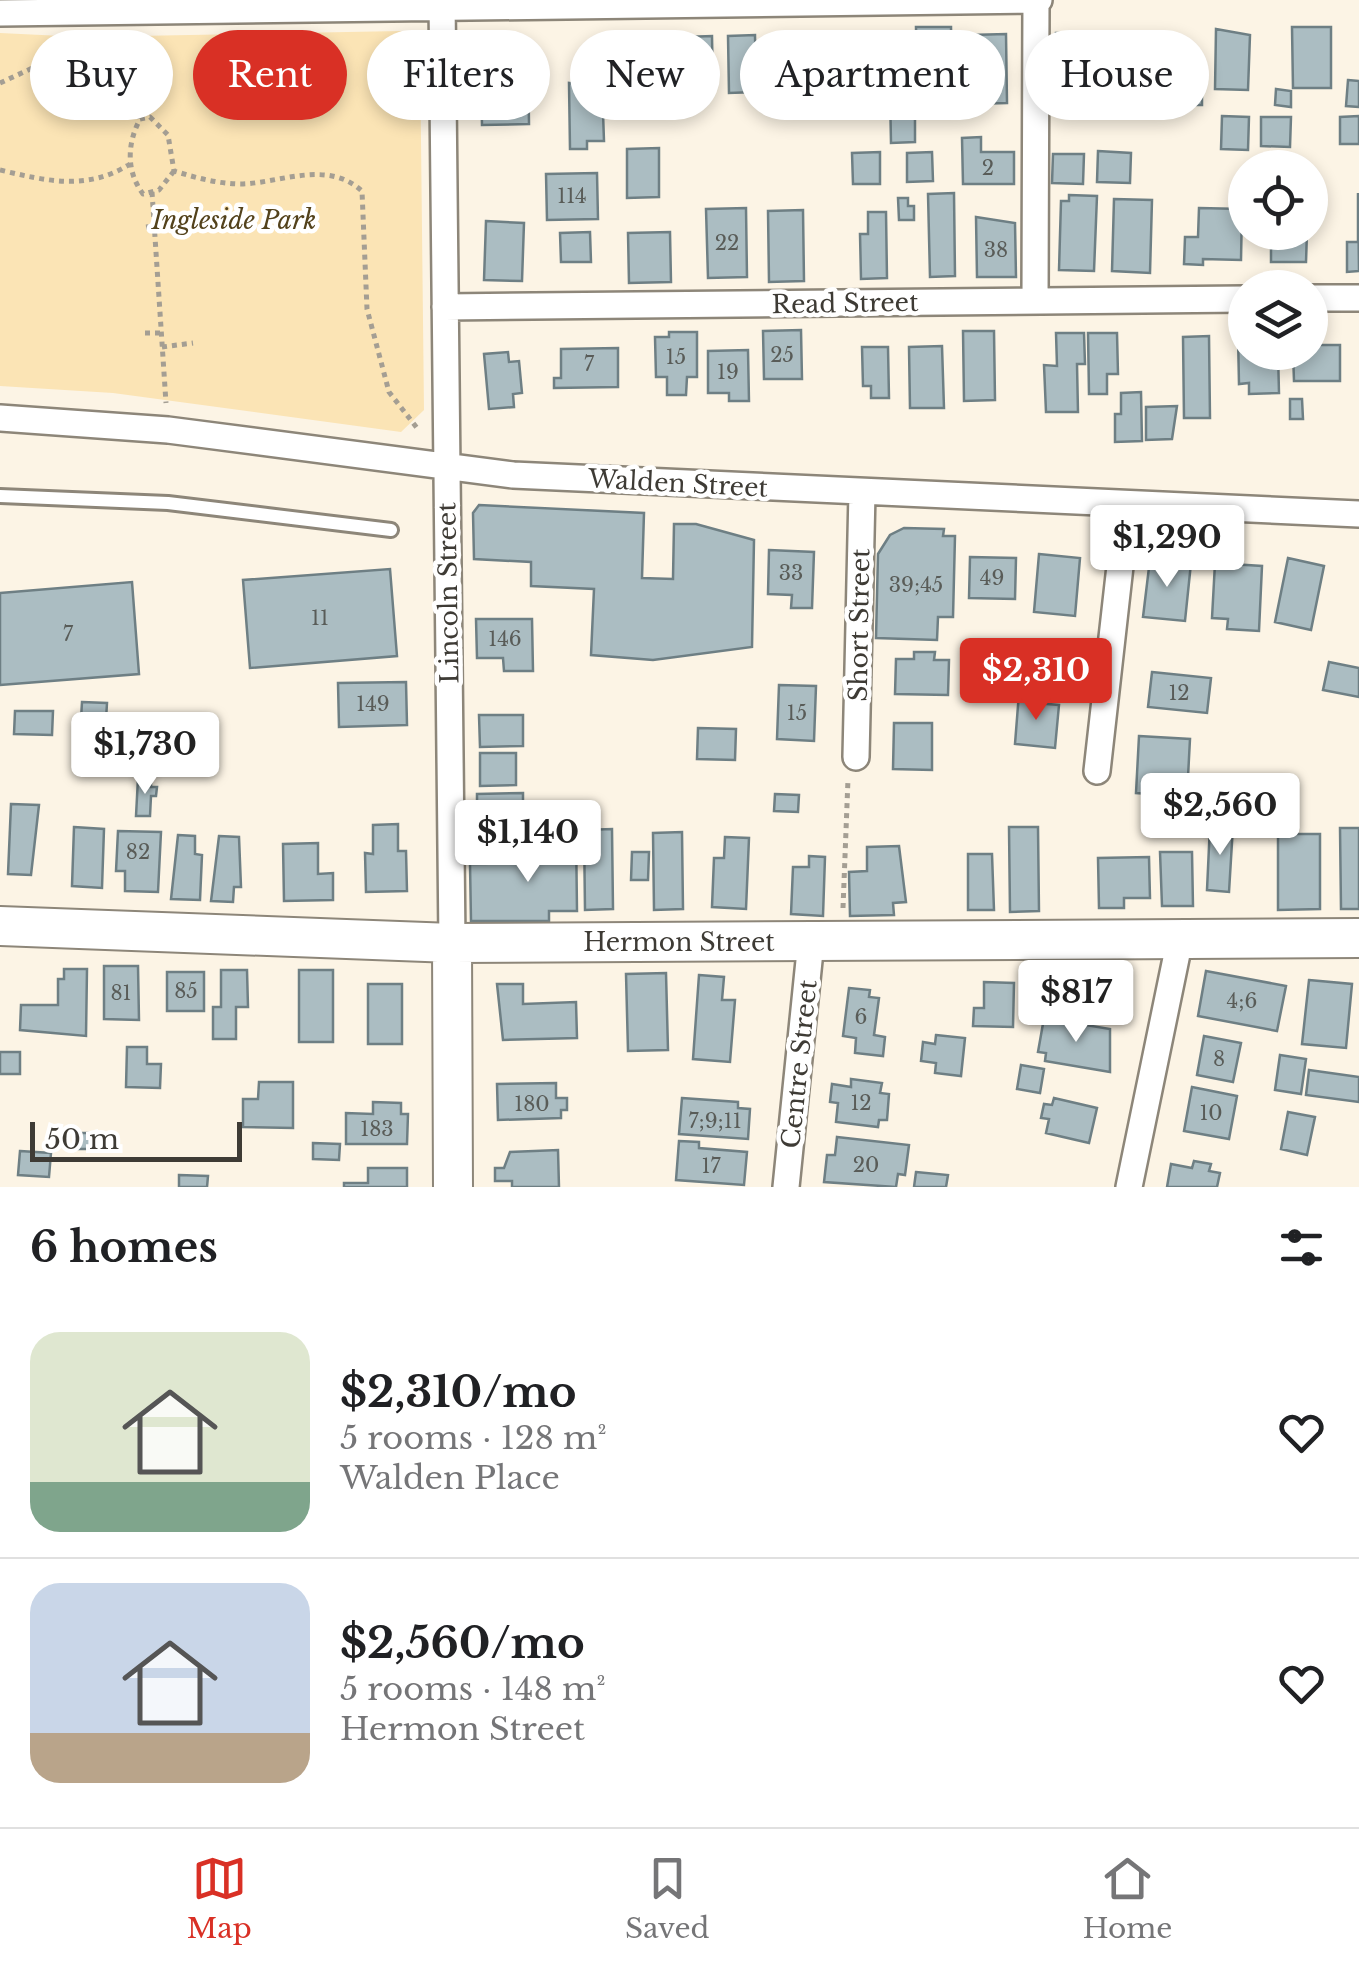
<!DOCTYPE html>
<meta charset="utf-8">
<style>
:root{--surface:#fff;--page:#f6f6f6;--text:#202124;--muted:#757577;--line:#e0e0e0;--accent:#d93025}
body{margin:0;font-family:"Libre Baskerville",serif;background:var(--page);color:var(--text);height:100vh;display:flex;flex-direction:column;font-size:38px;white-space:nowrap}
*{box-sizing:border-box;margin:0}
p{font-size:32px;color:var(--muted)}
.icon{flex:none;width:55px;height:55px;fill:none;stroke:currentColor;stroke-width:2;stroke-linecap:round;stroke-linejoin:round}
.map{position:relative;height:1187px;overflow:hidden}
.details{display:flex;flex-direction:column;background:var(--surface);flex:1}
.details>*{flex:none}
.banner{position:absolute;left:30px;top:30px;width:1300px;height:90px;display:flex;gap:20px}
.fabs{position:absolute;left:1228px;top:150px;display:grid;gap:20px}
.fabs a{display:grid;place-items:center;width:100px;height:100px;border-radius:50%;background:var(--surface);box-shadow:0 5px 15px #0003;font-size:50px}
.scale{position:absolute;left:30px;bottom:25px;width:212px;box-sizing:border-box;padding-left:10px;border:5px solid #3e3b35;border-top:0;font-size:28px;line-height:35px;white-space:nowrap;color:#3e3b35;-webkit-text-stroke:8px #fff;paint-order:stroke}
.price{position:absolute;translate:-50% -85px;padding:0 22px;border-radius:10px;background:#fff;color:#222;font-size:32px;line-height:65px;filter:drop-shadow(0 2px 5px #0008)}
.price::after{content:'';position:absolute;left:50%;top:60px;width:30px;height:22px;margin-left:-15px;background:inherit;clip-path:polygon(0 0,100% 0,50% 100%)}
.price.selected{background:var(--accent);color:#fff}
ul{padding:0;list-style:none}
li{display:flex;align-items:center;gap:30px;height:250px;padding:0 30px}
li+li{border-top:2px solid var(--line)}
li span{display:grid;place-items:center;flex:none;width:280px;height:200px;border-radius:30px;color:#555}
li>.icon{margin-inline-start:auto}
span .icon{width:120px;height:120px;fill:#fffc;stroke-width:1}
li b{font-size:42px}
h2{display:flex;justify-content:space-between;align-items:center;height:120px;padding:0 30px;font-size:42px}
.tag{padding:0 35px;border-radius:45px;background:var(--surface);box-shadow:0 5px 15px #0003;font-size:35px;line-height:90px}
.tag.selected{background:var(--accent);color:#fff}
.tabs{display:flex;justify-content:space-around;align-items:center;height:140px;border-top:2px solid var(--line);background:var(--surface);font-size:28px;color:var(--muted)}
.tabs a{display:grid;justify-items:center;gap:5px}
.tabs .selected{color:var(--accent)}
.map>svg:first-child{display:block}
.green{fill:#fbe4b5}
.building{fill:#abbdc2;stroke:#6e7f84;stroke-width:2.5}
.lines{fill:none;stroke-linecap:round;stroke-linejoin:round}
.lane-casing{stroke:#8d8679;stroke-width:18}
.street-casing{stroke:#8d8679;stroke-width:30}
.secondary-casing{stroke:#8d8679;stroke-width:42}
.path{stroke:#a49e93;stroke-width:5;stroke-dasharray:5 5;stroke-linecap:butt}
.lane{stroke:#fff;stroke-width:12}
.street{stroke:#fff;stroke-width:25}
.secondary{stroke:#fff;stroke-width:38}
.labels{text-anchor:middle;stroke-width:9;stroke-linejoin:round;paint-order:stroke}
.number-label{font-size:20px;fill:#595c58}
.park-label{font-size:25px;font-style:italic;fill:#53421c;stroke:#fff}
.street-label{font-size:25px;fill:#3e3b35;stroke:#fff}
</style>
<div class="map">
<svg width="1359" height="1187" viewBox="0 0 1359 1187">
<rect width="100%" height="100%" fill="#fcf4e5"/>
<path class="green" d="M 401,31 L 420,49 L 424,410 L 401,432 L 113,393 L 0,386 L 0,33 L 83,37 Z"/>
<path class="building" d="M 916,27 L 951,27 L 952,89 L 917,90 Z
M 1292,27 L 1331,27 L 1331,88 L 1293,88 Z
M 1216,29 L 1250,35 L 1248,90 L 1215,89 Z
M 1056,33 L 1087,34 L 1086,74 L 1067,74 L 1067,81 L 1055,81 Z
M 1136,33 L 1170,34 L 1169,73 L 1155,73 L 1155,93 L 1134,93 Z
M 1006,34 L 1007,103 L 971,104 L 970,35 Z
M 755,35 L 756,92 L 729,93 L 728,36 Z
M 712,36 L 713,93 L 685,94 L 684,37 Z
M 1094,36 L 1123,36 L 1122,76 L 1111,76 L 1110,93 L 1092,93 Z
M 617,43 L 618,76 L 602,77 L 602,67 L 589,67 L 589,44 Z
M 877,43 L 878,85 L 848,85 L 848,69 L 839,69 L 838,44 Z
M 774,47 L 813,47 L 814,87 L 784,88 L 784,70 L 774,71 Z
M 642,48 L 671,48 L 672,116 L 653,117 L 653,106 L 643,106 Z
M 528,56 L 529,124 L 482,125 L 481,80 L 488,80 L 487,57 Z
M 578,72 L 592,72 L 592,83 L 602,84 L 604,141 L 587,141 L 587,149 L 570,149 L 569,83 L 578,84 Z
M 1183,74 L 1202,74 L 1202,105 L 1182,105 Z
M 1348,80 L 1359,81 L 1359,107 L 1346,106 Z
M 1276,89 L 1291,91 L 1291,107 L 1275,105 Z
M 890,92 L 915,92 L 915,142 L 891,143 Z
M 1222,116 L 1249,117 L 1248,150 L 1221,149 Z
M 1359,116 L 1359,144 L 1340,144 L 1340,117 Z
M 1261,117 L 1291,117 L 1290,147 L 1261,146 Z
M 981,137 L 981,152 L 1014,152 L 1014,184 L 963,184 L 962,138 Z
M 659,148 L 659,197 L 627,198 L 627,149 Z
M 1098,151 L 1131,153 L 1130,183 L 1097,182 Z
M 880,152 L 880,184 L 853,184 L 852,153 Z
M 932,152 L 933,181 L 907,182 L 907,153 Z
M 1053,154 L 1084,154 L 1083,184 L 1052,183 Z
M 597,173 L 598,219 L 547,220 L 546,174 Z
M 954,193 L 955,276 L 930,277 L 928,194 Z
M 1358,193 L 1359,271 L 1347,272 L 1347,242 L 1358,242 Z
M 1069,195 L 1097,196 L 1094,271 L 1059,270 L 1061,201 L 1069,201 Z
M 898,198 L 908,198 L 908,206 L 914,206 L 914,220 L 899,220 Z
M 1114,199 L 1152,200 L 1150,273 L 1112,271 Z
M 746,208 L 747,277 L 708,278 L 706,209 Z
M 1199,208 L 1242,209 L 1241,260 L 1203,259 L 1203,265 L 1184,264 L 1185,237 L 1198,237 Z
M 803,210 L 804,281 L 769,282 L 768,211 Z
M 868,212 L 886,212 L 887,278 L 861,279 L 860,234 L 868,234 Z
M 976,217 L 1015,223 L 1016,277 L 977,277 Z
M 486,221 L 524,223 L 522,281 L 484,280 Z
M 590,232 L 591,262 L 561,262 L 560,233 Z
M 670,232 L 671,282 L 629,283 L 628,233 Z
M 1271,232 L 1307,232 L 1306,262 L 1271,262 Z
M 801,330 L 802,379 L 764,379 L 763,331 Z
M 963,331 L 994,331 L 995,400 L 964,401 Z
M 669,332 L 697,332 L 697,377 L 687,377 L 686,395 L 667,395 L 667,377 L 656,377 L 655,337 L 669,337 Z
M 1056,333 L 1084,333 L 1085,364 L 1077,364 L 1078,412 L 1046,412 L 1044,365 L 1057,366 Z
M 1088,333 L 1117,333 L 1118,374 L 1107,374 L 1107,394 L 1089,394 Z
M 1238,335 L 1245,335 L 1245,352 L 1278,352 L 1279,393 L 1249,394 L 1249,383 L 1239,384 Z
M 1209,336 L 1210,418 L 1184,418 L 1183,337 Z
M 1310,345 L 1340,345 L 1340,381 L 1294,381 L 1293,352 L 1310,352 Z
M 942,346 L 944,408 L 910,408 L 909,347 Z
M 862,347 L 888,347 L 889,398 L 871,398 L 871,386 L 863,386 Z
M 618,348 L 618,387 L 554,388 L 554,378 L 561,378 L 561,349 Z
M 748,350 L 749,401 L 729,401 L 729,393 L 708,393 L 708,351 Z
M 508,352 L 509,362 L 519,361 L 522,393 L 513,394 L 514,407 L 489,409 L 484,354 Z
M 1141,392 L 1142,441 L 1115,442 L 1115,414 L 1121,414 L 1121,393 Z
M 1290,399 L 1302,399 L 1303,419 L 1290,419 Z
M 1177,406 L 1172,439 L 1146,440 L 1146,407 Z
M 479,505 L 644,513 L 642,578 L 673,579 L 674,524 L 696,524 L 754,540 L 752,647 L 653,660 L 591,655 L 594,589 L 531,586 L 531,562 L 474,559 L 473,513 Z
M 904,528 L 944,529 L 943,536 L 955,536 L 953,617 L 938,617 L 937,640 L 876,638 L 878,554 L 890,535 Z
M 769,550 L 814,552 L 812,608 L 791,608 L 792,595 L 768,594 Z
M 1039,554 L 1080,558 L 1075,616 L 1034,612 Z
M 970,557 L 1016,558 L 1015,599 L 969,598 Z
M 1288,558 L 1324,566 L 1311,630 L 1275,622 Z
M 1150,559 L 1191,563 L 1185,621 L 1143,617 Z
M 1215,563 L 1262,566 L 1259,631 L 1227,629 L 1228,619 L 1212,618 Z
M 390,569 L 397,656 L 250,668 L 243,580 Z
M 132,582 L 139,674 L 0,685 L 0,593 Z
M 476,619 L 532,619 L 533,671 L 504,671 L 503,658 L 477,658 Z
M 914,652 L 935,652 L 934,660 L 949,660 L 948,695 L 895,694 L 896,659 L 914,659 Z
M 1329,662 L 1359,668 L 1359,697 L 1323,690 Z
M 1152,672 L 1211,678 L 1207,713 L 1148,707 Z
M 406,682 L 407,725 L 339,727 L 338,683 Z
M 779,685 L 816,686 L 814,741 L 777,739 Z
M 1019,693 L 1036,695 L 1036,703 L 1059,705 L 1055,748 L 1015,744 Z
M 82,702 L 107,703 L 105,737 L 80,736 Z
M 15,711 L 53,711 L 52,735 L 14,734 Z
M 479,715 L 523,715 L 523,746 L 480,747 Z
M 894,723 L 932,723 L 932,770 L 893,769 Z
M 698,728 L 736,729 L 735,760 L 697,759 Z
M 1139,736 L 1190,739 L 1188,777 L 1167,776 L 1165,795 L 1136,793 Z
M 480,753 L 516,753 L 516,785 L 480,786 Z
M 138,778 L 151,779 L 151,787 L 157,787 L 156,796 L 151,796 L 150,816 L 136,816 Z
M 523,793 L 523,827 L 477,827 L 477,794 Z
M 775,794 L 799,795 L 798,812 L 774,811 Z
M 11,804 L 39,805 L 31,875 L 8,874 Z
M 398,824 L 398,851 L 406,851 L 407,891 L 366,892 L 365,853 L 373,854 L 373,825 Z
M 1210,825 L 1233,826 L 1229,892 L 1207,890 Z
M 74,827 L 104,829 L 102,888 L 72,886 Z
M 1009,827 L 1038,827 L 1039,911 L 1010,912 Z
M 1340,828 L 1359,828 L 1359,909 L 1341,909 Z
M 612,829 L 613,909 L 585,910 L 584,830 Z
M 547,830 L 576,830 L 577,911 L 549,911 L 549,921 L 471,921 L 470,864 L 547,863 Z
M 118,831 L 161,832 L 158,892 L 125,891 L 125,871 L 116,871 Z
M 682,832 L 683,909 L 654,910 L 653,833 Z
M 1278,834 L 1320,834 L 1320,909 L 1278,910 Z
M 178,835 L 195,836 L 195,854 L 202,855 L 200,900 L 171,899 Z
M 219,836 L 239,837 L 241,887 L 234,887 L 233,902 L 211,901 Z
M 725,837 L 749,838 L 746,909 L 712,907 L 714,858 L 724,858 Z
M 318,843 L 318,874 L 333,873 L 333,900 L 284,901 L 283,844 Z
M 899,846 L 906,902 L 893,903 L 894,915 L 850,916 L 849,872 L 867,871 L 867,847 Z
M 632,852 L 649,852 L 648,880 L 631,880 Z
M 1160,852 L 1192,852 L 1193,906 L 1162,906 Z
M 968,854 L 992,854 L 994,910 L 968,910 Z
M 809,856 L 825,857 L 823,916 L 791,914 L 793,867 L 809,867 Z
M 1149,857 L 1150,898 L 1124,898 L 1124,908 L 1099,908 L 1098,858 Z
M 1057,965 L 1115,968 L 1112,1008 L 1054,1005 Z
M 104,966 L 138,966 L 139,1020 L 104,1019 Z
M 64,969 L 87,969 L 86,1036 L 20,1030 L 21,1005 L 58,1005 L 58,979 L 64,979 Z
M 221,970 L 247,970 L 248,1007 L 236,1007 L 236,1039 L 213,1039 L 213,1007 L 221,1007 Z
M 299,970 L 333,970 L 333,1042 L 299,1042 Z
M 1206,971 L 1286,986 L 1277,1031 L 1198,1016 Z
M 167,972 L 204,972 L 204,1011 L 167,1011 Z
M 666,973 L 668,1050 L 628,1051 L 626,974 Z
M 699,975 L 724,977 L 722,1000 L 735,1000 L 730,1062 L 693,1059 Z
M 1309,980 L 1352,984 L 1346,1048 L 1302,1044 Z
M 984,982 L 1014,983 L 1013,1027 L 973,1026 L 974,1008 L 984,1008 Z
M 368,984 L 402,984 L 402,1044 L 368,1044 Z
M 497,984 L 523,984 L 523,1004 L 576,1002 L 577,1038 L 503,1040 Z
M 849,988 L 870,990 L 869,997 L 879,998 L 874,1035 L 885,1037 L 883,1056 L 855,1053 L 856,1038 L 843,1036 Z
M 1044,1018 L 1110,1029 L 1110,1072 L 1045,1061 L 1046,1053 L 1038,1052 Z
M 936,1035 L 965,1038 L 961,1076 L 935,1073 L 936,1063 L 921,1061 L 923,1042 L 935,1044 Z
M 1204,1036 L 1241,1043 L 1233,1082 L 1197,1075 Z
M 127,1047 L 147,1047 L 147,1064 L 161,1064 L 160,1088 L 126,1087 Z
M 0,1052 L 20,1052 L 20,1074 L 0,1074 Z
M 1280,1055 L 1306,1059 L 1301,1094 L 1275,1090 Z
M 1021,1065 L 1044,1069 L 1040,1093 L 1017,1089 Z
M 1309,1070 L 1359,1077 L 1359,1102 L 1306,1095 Z
M 851,1079 L 882,1083 L 880,1093 L 889,1094 L 887,1120 L 879,1120 L 878,1127 L 836,1122 L 838,1103 L 830,1102 L 832,1084 L 851,1087 Z
M 259,1082 L 293,1082 L 293,1128 L 243,1127 L 243,1099 L 258,1099 Z
M 556,1083 L 556,1098 L 567,1098 L 567,1110 L 561,1110 L 561,1118 L 498,1120 L 497,1084 Z
M 1192,1087 L 1237,1096 L 1229,1139 L 1184,1131 Z
M 682,1098 L 738,1102 L 738,1108 L 750,1109 L 748,1139 L 679,1134 Z
M 1054,1098 L 1097,1108 L 1089,1143 L 1046,1133 L 1049,1119 L 1041,1118 L 1044,1104 L 1052,1105 Z
M 373,1102 L 401,1103 L 401,1114 L 408,1114 L 407,1144 L 346,1144 L 346,1113 L 373,1114 Z
M 1288,1112 L 1315,1117 L 1307,1155 L 1281,1149 Z
M 76,1133 L 94,1133 L 94,1149 L 76,1149 Z
M 837,1137 L 909,1145 L 905,1175 L 898,1174 L 896,1187 L 824,1182 L 827,1155 L 835,1155 Z
M 679,1141 L 699,1142 L 699,1148 L 747,1152 L 744,1185 L 676,1180 Z
M 313,1143 L 340,1144 L 339,1160 L 313,1159 Z
M 558,1150 L 559,1187 L 512,1187 L 512,1181 L 495,1181 L 495,1168 L 504,1168 L 510,1152 Z
M 20,1151 L 51,1153 L 49,1177 L 18,1175 Z
M 1194,1161 L 1211,1164 L 1209,1171 L 1220,1173 L 1217,1187 L 1167,1187 L 1171,1164 L 1192,1168 Z
M 368,1168 L 407,1168 L 407,1187 L 344,1187 L 344,1183 L 368,1183 Z
M 916,1172 L 948,1175 L 946,1187 L 914,1187 Z
M 179,1175 L 208,1176 L 207,1187 L 179,1187 Z"/>
<g class="lines">
<defs>
<path id="lane" d="M 0,496 L 168,503 L 391,530"/>
<path id="street" d="M 442,0 L 452,943
M 0,13 L 1039,0
M 1310,298 L 1359,298
M 1035,301 L 1036,0
M 445,307 L 1245,299
M 0,418 L 168,430 L 513,475 L 1359,514
M 856,757 L 862,492
M 1097,771 L 1127,504
M 786,1187 L 811,941
M 1129,1187 L 1180,939"/>
<path id="secondary" d="M 0,926 L 452,943 L 1359,938
M 452,943 L 453,1187"/>
</defs>
<use href="#lane" class="lane-casing"/>
<use href="#street" class="street-casing"/>
<use href="#secondary" class="secondary-casing"/>
<path class="path" d="M 109,39 L 140,119
M 0,83 L 93,40
M 0,170 C 47,181 87,191 130,164
M 174,171 L 159,190 L 143,194 C 126,171 127,144 140,119 L 150,117 L 168,135 L 174,171 C 197,178 218,184 243,184 C 283,182 328,160 362,191 L 367,309 L 389,392 L 417,428
M 152,192 L 166,403
M 146,227 L 176,224
M 145,333 L 161,333
M 162,347 L 193,343
M 843,908 L 848,779"/>
<use href="#lane" class="lane"/>
<use href="#street" class="street"/>
<use href="#secondary" class="secondary"/>
</g>
<g class="labels">
<g class="number-label">
<text x="988" y="175">2</text>
<text x="572" y="203">114</text>
<text x="727" y="250">22</text>
<text x="996" y="257">38</text>
<text x="782" y="362">25</text>
<text x="676" y="364">15</text>
<text x="589" y="371">7</text>
<text x="728" y="379">19</text>
<text x="791" y="580">33</text>
<text x="992" y="585">49</text>
<text x="916" y="592">39;45</text>
<text x="320" y="625">11</text>
<text x="68" y="641">7</text>
<text x="505" y="646">146</text>
<text x="1179" y="700">12</text>
<text x="373" y="711">149</text>
<text x="797" y="720">15</text>
<text x="138" y="859">82</text>
<text x="186" y="998">85</text>
<text x="121" y="1000">81</text>
<text x="1242" y="1008">4;6</text>
<text x="861" y="1024">6</text>
<text x="1219" y="1066">8</text>
<text x="861" y="1110">12</text>
<text x="532" y="1111">180</text>
<text x="1211" y="1120">10</text>
<text x="715" y="1128">7;9;11</text>
<text x="377" y="1136">183</text>
<text x="866" y="1172">20</text>
<text x="711" y="1173">17</text>
</g>
<g class="park-label">
<text x="234" y="229">Ingleside Park</text>
</g>
<g class="street-label">
<text transform="translate(845 303) rotate(-1)" y="9">Read Street</text>
<text transform="translate(678 483) rotate(3)" y="9">Walden Street</text>
<text transform="translate(448 593) rotate(-91)" y="9">Lincoln Street</text>
<text transform="translate(859 625) rotate(-89)" y="9">Short Street</text>
<text x="679" y="951">Hermon Street</text>
<text transform="translate(799 1064) rotate(-84)" y="9">Centre Street</text>
</g>
</g>
</svg>
<div class="fabs">
<a><svg class="icon" aria-label="locate" viewBox="0 0 24 24"><circle cx="12" cy="12" r="6"/><path d="M12 2v4M12 18v4M2 12h4M18 12h4"/></svg></a>
<a><svg class="icon" aria-label="layers" viewBox="0 0 24 24"><path d="M12 4l9 5-9 5-9-5zM3 14l9 5 9-5"/></svg></a>
</div>
<div class="scale">50 m</div>
<b class="price" style="left:1167px;top:590px">$1,290</b>
<b class="price selected" style="left:1036px;top:723px">$2,310</b>
<b class="price" style="left:145px;top:797px">$1,730</b>
<b class="price" style="left:1220px;top:858px">$2,560</b>
<b class="price" style="left:528px;top:885px">$1,140</b>
<b class="price" style="left:1076px;top:1045px">$817</b>
<div class="banner">
<a class="tag">Buy</a>
<a class="tag selected">Rent</a>
<a class="tag">Filters</a>
<a class="tag">New</a>
<a class="tag">Apartment</a>
<a class="tag">House</a>
</div>
</div>
<section class="details">
<h2>6 homes<svg class="icon" aria-label="filters" viewBox="0 0 24 24"><path d="M4 7h16M4 17h16"/><circle cx="9" cy="7" r="2"/><circle cx="15" cy="17" r="2"/></svg></h2>
<ul>
<li><span style="background:linear-gradient(#dfe7d0 75%,#7fa58c 0)"><svg class="icon" aria-label="home" viewBox="0 0 24 24"><path d="M3 11l9-7 9 7M6 9v11h12V9"/></svg></span><div><b>$2,310/mo</b><p>5 rooms · 128 m²</p><p>Walden Place</p></div><svg class="icon" aria-label="heart" viewBox="0 0 24 24"><path d="M12 20l-8-8c-3-5 5-10 8-4 3-6 11-1 8 4z"/></svg></li>
<li><span style="background:linear-gradient(#c9d6e8 75%,#b9a48a 0)"><svg class="icon" aria-label="home" viewBox="0 0 24 24"><path d="M3 11l9-7 9 7M6 9v11h12V9"/></svg></span><div><b>$2,560/mo</b><p>5 rooms · 148 m²</p><p>Hermon Street</p></div><svg class="icon" aria-label="heart" viewBox="0 0 24 24"><path d="M12 20l-8-8c-3-5 5-10 8-4 3-6 11-1 8 4z"/></svg></li>
</ul>
</section>
<nav class="tabs">
<a class="selected"><svg class="icon" aria-label="map" viewBox="0 0 24 24"><path d="M3 6l6-2 6 2 6-2v14l-6 2-6-2-6 2zM9 4v14M15 6v14"/></svg>Map</a>
<a><svg class="icon" aria-label="saved" viewBox="0 0 24 24"><path d="M7 4h10v16l-5-4-5 4z"/></svg>Saved</a>
<a><svg class="icon" aria-label="home" viewBox="0 0 24 24"><path d="M3 11l9-7 9 7M6 9v11h12V9"/></svg>Home</a>
</nav>
